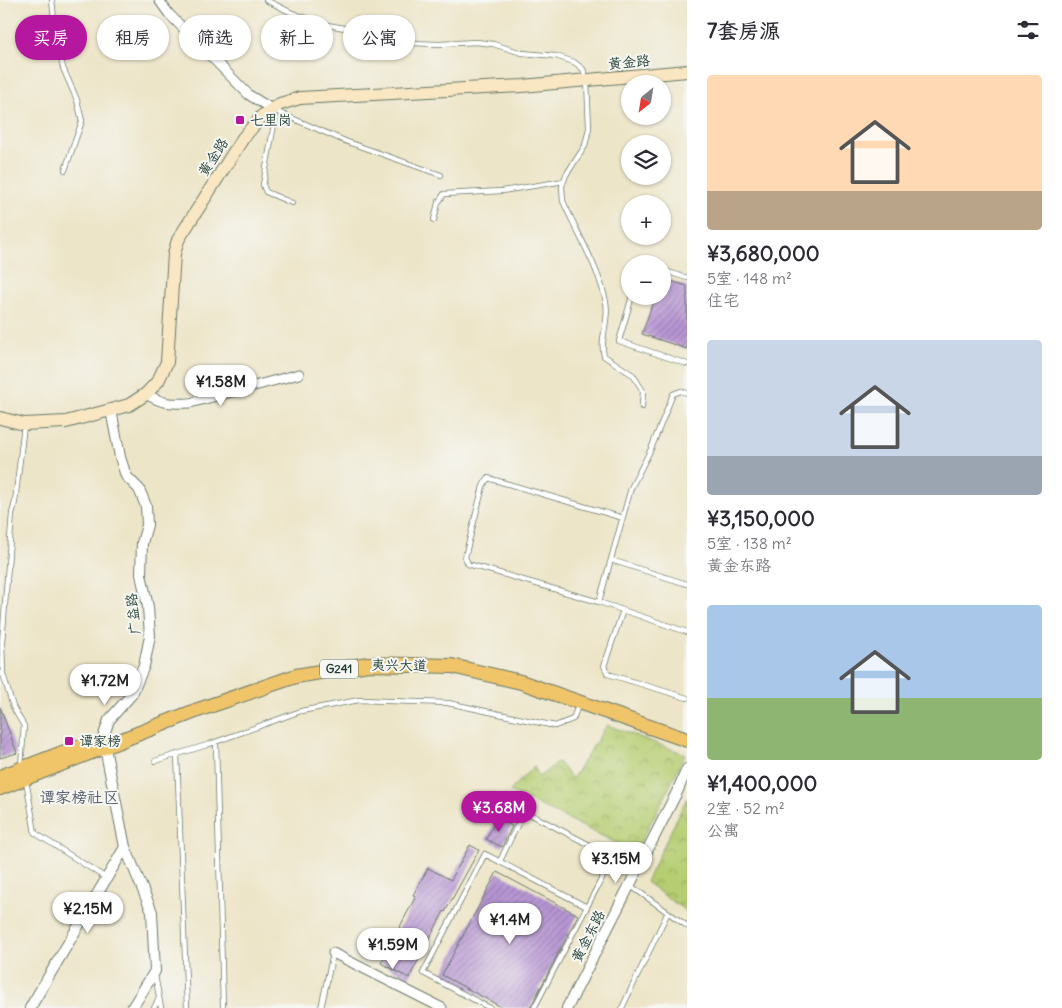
<!DOCTYPE html>
<html lang="zh">
<meta charset="utf-8">
<style>
:root{--surface:#fff;--page:#f2f2f3;--text:#2b2b33;--muted:#7c7c81;--accent:#b5179e}
body{margin:0;font-family:Delius,"LXGW WenKai TC",sans-serif;background:var(--page);color:var(--text);height:100vh;display:flex;flex-direction:column;font-size:19px;white-space:nowrap}
*{box-sizing:border-box;margin:0}
p{font-size:16px;color:var(--muted)}
.icon{flex:none;width:28px;height:28px;fill:none;stroke:currentColor;stroke-width:2;stroke-linecap:round;stroke-linejoin:round}
.map{position:relative;flex:1;overflow:hidden}
.panel{display:flex;flex-direction:column;background:var(--surface);width:375px}
.panel>*{flex:none}
.banner{position:absolute;left:15px;top:15px;width:475px;height:45px;display:flex;gap:10px}
.needle{width:32px;rotate:210deg}
.buttons{position:absolute;left:621px;top:75px;display:grid;gap:10px}
.buttons a{display:grid;place-items:center;width:50px;height:50px;border-radius:50%;background:var(--surface);box-shadow:0 1px 4px #0004;font-size:25px}
.price{position:absolute;translate:-50% -42px;padding:0 11px;border-radius:18px;background:#fff;color:#222;font-size:16px;line-height:32px;filter:drop-shadow(0 1px 2px #0008)}
.price::after{content:'';position:absolute;left:50%;top:30px;width:15px;height:11px;margin-left:-8px;background:inherit;clip-path:polygon(0 0,100% 0,50% 100%)}
.price.current{background:var(--accent);color:#fff}
ul{padding:0;list-style:none}
li{display:grid;align-content:center;gap:10px;height:265px;padding:0 20px}
li span{display:grid;place-items:center;height:155px;border-radius:5px;color:#555}
li>.icon{margin-inline-start:auto}
span .icon{width:90px;height:90px;fill:#fffc;stroke-width:1}
li b{font-size:21px}
h2{display:flex;justify-content:space-between;align-items:center;height:60px;padding:0 20px;font-size:21px}
.pill{padding:0 18px;border-radius:22px;background:var(--surface);box-shadow:0 1px 4px #0004;font-size:18px;line-height:45px}
.pill.current{background:var(--accent);color:#fff}
main{display:flex;flex:1;min-height:0}
.map>svg:first-child{display:block}
.park{fill:url(#park-crowns);stroke:#6a8552}
.building{fill:url(#building-hatch)}
.lines{fill:none;stroke-linecap:round;stroke-linejoin:round}
.service-casing{stroke:#677868;stroke-width:6}
.minor-casing{stroke:#677868;stroke-width:11}
.tertiary-casing{stroke:#677868;stroke-width:12}
.secondary-casing{stroke:#677868;stroke-width:14}
.trunk-casing{stroke:#677868;stroke-width:16}
.service{stroke:#fff;stroke-width:4.5}
.minor{stroke:#fff;stroke-width:9}
.tertiary{stroke:#fff;stroke-width:10}
.secondary{stroke:#f9e7c3;stroke-width:12}
.trunk{stroke:#f0c469;stroke-width:14}
.poi-dot{fill:#b5179e;stroke:#f6f6f2;stroke-width:2}
.labels{text-anchor:middle;stroke-width:4;stroke-linejoin:round;paint-order:stroke}
.shield{fill:#f6f6f2;stroke:#60746d;stroke-width:1}
.shield-label{font-size:12px;font-weight:bold;fill:#1f3d34}
.street-label{font-size:14px;fill:#1f3d34;stroke:#f6f6f2}
.poi-label{font-size:14px;fill:#1f3d34;stroke:#f6f6f2;text-anchor:start}
.quarter-label{font-size:16px;fill:#545c6c;stroke:#f6f6f2}
</style>
<main>
<div class="map">
<svg width="687" height="1008" viewBox="0 0 687 1008">
<defs>
<pattern id="park-crowns" width="20" height="18" patternUnits="userSpaceOnUse" patternTransform="scale(1.25)"><rect width="20" height="18" fill="#b6cd71"/><path d="M2 6a3 3 0 1 1 6 0M12 15a3 3 0 1 1 6 0" fill="none" stroke="#93a85e"/></pattern>
<pattern id="building-hatch" width="6" height="6" patternUnits="userSpaceOnUse" patternTransform="scale(1.25)"><rect width="6" height="6" fill="#b795d3"/><path d="M-1 1l2-2M0 6l6-6M5 7l2-2" fill="none" stroke="#947bac"/></pattern>
</defs>
<rect width="100%" height="100%" fill="#f6f6f2"/>
<filter id="ink" filterUnits="userSpaceOnUse"><feTurbulence type="fractalNoise" baseFrequency=".02" numOctaves="2"/><feDisplacementMap in="SourceGraphic" scale="10" xChannelSelector="R" yChannelSelector="G"/><feConvolveMatrix kernelMatrix="1 2 1 2 8 2 1 2 1" color-interpolation-filters="sRGB"/></filter>
<filter id="wash" filterUnits="userSpaceOnUse"><feTurbulence type="fractalNoise" baseFrequency=".0096" numOctaves="4" result="noise"/><feDisplacementMap in="SourceGraphic" scale="20" xChannelSelector="R" yChannelSelector="G"/><feGaussianBlur stdDeviation="1.12" result="paint"/><feColorMatrix in="noise" values="0 0 0 0 0 0 0 0 0 0 0 0 0 0 0 0 0 1.4 0 .05"/><feComposite in="paint" operator="in"/></filter>
<g filter="url(#wash)">
<rect width="100%" height="100%" fill="#ede5c8"/>
<path class="park" d="M 607,725 L 685,754 L 665,796 L 635,852 L 510,791 L 534,766 L 539,777 L 558,762 L 572,779 Z
M 687,798 L 687,912 L 646,882 Z"/>
<g id="blocks">
<path class="building" d="M 662,278 L 687,286 L 687,349 L 642,334 L 655,296 L 662,296 Z
M 0,707 L 17,753 L 0,758 Z
M 497,818 L 512,826 L 502,847 L 486,839 Z
M 470,845 L 479,850 L 445,912 L 444,911 L 409,978 L 381,963 L 416,896 L 413,895 L 428,868 L 451,880 Z
M 497,872 L 578,915 L 530,1008 L 503,1008 L 442,975 Z"/>
</g>
</g>
<g filter="url(#ink)">
<use href="#blocks" fill-opacity="0" stroke="#677868" stroke-width="1"/>
<g class="lines">
<defs>
<path id="service" d="M 52,0 L 55,29 L 63,68 L 77,100 L 82,121 L 65,170
M 266,0 L 290,12 L 322,24 L 373,33 L 408,43 L 440,44 L 476,42 L 493,44 L 522,53 L 556,56 L 574,62 L 583,69 L 587,80 L 589,128 L 585,146 L 566,175 L 562,186 L 563,201 C 577,233 599,268 606,302 C 610,320 599,338 604,356 L 633,375 L 643,391 L 642,407
M 273,110 L 345,141 L 441,175
M 272,111 L 275,119 L 263,185 L 266,192 L 292,203
M 434,220 L 438,203 L 444,194 L 502,191 L 564,181
M 662,270 L 687,278
M 632,296 L 619,341 L 687,364
M 623,518 L 488,478 L 483,486 L 465,557 L 468,564 L 599,602 L 687,632
M 611,560 L 687,584
M 599,602 L 631,488 L 651,449 L 673,394 L 681,391 L 687,393
M 623,610 L 604,666 L 608,674 L 687,698
M 216,742 L 223,1008
M 177,754 L 187,1008
M 155,761 L 207,745 L 301,711 L 359,700 L 448,703 L 555,726 L 573,719 L 579,703
M 21,766 L 24,726 L 13,707 L 3,674 L 2,643 L 12,514 L 15,502 L 24,425
M 26,780 L 35,833 L 106,878
M 500,861 L 524,811 L 636,869
M 631,886 L 687,926
M 155,975 L 161,1008
M 154,1008 L 159,998
M 321,1008 L 333,953
M 490,1008 L 423,973 L 485,854 L 587,907
M 534,1008 L 613,857
M 622,1008 L 668,912"/>
<path id="minor" d="M 159,0 L 169,14 L 249,95 L 272,109
M 146,394 C 163,404 171,404 190,403 L 299,374
M 333,953 L 442,1008"/>
<path id="tertiary" d="M 111,410 L 120,457 L 126,476 L 139,489 L 146,506 L 147,525 L 142,543 L 141,574 L 148,607 L 150,636 L 144,666 L 132,694 L 109,720 L 103,738 L 125,847 L 152,912 L 155,971 L 132,1008
M 30,1008 L 125,847
M 567,1008 L 677,792 L 687,769"/>
<path id="secondary" d="M 0,418 L 24,424 L 66,422 L 129,405 L 146,394 L 158,381 L 167,362 L 174,254 L 178,240 L 243,138 L 262,116 L 280,104 L 300,98 L 522,86 L 687,71"/>
<path id="trunk" d="M 0,777 L 78,747
M 0,788 L 198,710 L 296,676 L 368,664 L 452,666 L 521,682 L 687,740"/>
</defs>
<use href="#service" class="service-casing"/>
<use href="#minor" class="minor-casing"/>
<use href="#tertiary" class="tertiary-casing"/>
<use href="#secondary" class="secondary-casing"/>
<use href="#trunk" class="trunk-casing"/>
<use href="#service" class="service"/>
<use href="#minor" class="minor"/>
<use href="#tertiary" class="tertiary"/>
<use href="#secondary" class="secondary"/>
<use href="#trunk" class="trunk"/>
</g>
</g>
<g class="poi-dot">
<rect x="235" y="115" width="10" height="10" rx="2.5"/>
<rect x="64" y="736" width="10" height="10" rx="2.5"/>
</g>
<g class="labels">
<rect class="shield" x="320" y="659.5" width="38" height="19" rx="4"/>
<g class="shield-label">
<text x="339" y="673">G241</text>
</g>
<g class="street-label">
<text transform="translate(629 62) rotate(-5)" y="5">黄金路</text>
<text transform="translate(213 157) rotate(-57)" y="5">黄金路</text>
<text transform="translate(133 614) rotate(-96)" y="5">广益路</text>
<text transform="translate(399 665) rotate(1)" y="5">夷兴大道</text>
<text transform="translate(588 936) rotate(-63)" y="5">黄金东路</text>
</g>
<g class="poi-label">
<text x="250" y="125">七里岗</text>
<text x="79" y="746">谭家榜</text>
</g>
<g class="quarter-label">
<text x="79" y="803">谭家榜社区</text>
</g>
</g>
</svg>
<div class="buttons">
<a><svg class="needle" viewBox="-14 -14 28 28"><path d="M0-13l5 13h-10z" fill="#e53935"/><path d="M0 13l5-13h-10z" fill="#7c7c81"/></svg></a>
<a><svg class="icon" aria-label="layers" viewBox="0 0 24 24"><path d="M12 4l9 5-9 5-9-5zM3 14l9 5 9-5"/></svg></a>
<a>+</a>
<a>−</a>
</div>
<b class="price" style="left:221px;top:407px">¥1.58M</b>
<b class="price" style="left:105px;top:706px">¥1.72M</b>
<b class="price current" style="left:499px;top:833px">¥3.68M</b>
<b class="price" style="left:616px;top:884px">¥3.15M</b>
<b class="price" style="left:88px;top:934px">¥2.15M</b>
<b class="price" style="left:510px;top:945px">¥1.4M</b>
<b class="price" style="left:393px;top:970px">¥1.59M</b>
<div class="banner">
<a class="pill current">买房</a>
<a class="pill">租房</a>
<a class="pill">筛选</a>
<a class="pill">新上</a>
<a class="pill">公寓</a>
</div>
</div>
<section class="panel">
<h2>7套房源<svg class="icon" aria-label="filters" viewBox="0 0 24 24"><path d="M4 7h16M4 17h16"/><circle cx="9" cy="7" r="2"/><circle cx="15" cy="17" r="2"/></svg></h2>
<ul>
<li><span style="background:linear-gradient(#ffd9b3 75%,#b9a48a 0)"><svg class="icon" aria-label="home" viewBox="0 0 24 24"><path d="M3 11l9-7 9 7M6 9v11h12V9"/></svg></span><div><b>¥3,680,000</b><p>5室 · 148 m²</p><p>住宅</p></div></li>
<li><span style="background:linear-gradient(#c9d6e8 75%,#9aa5b1 0)"><svg class="icon" aria-label="home" viewBox="0 0 24 24"><path d="M3 11l9-7 9 7M6 9v11h12V9"/></svg></span><div><b>¥3,150,000</b><p>5室 · 138 m²</p><p>黄金东路</p></div></li>
<li><span style="background:linear-gradient(#a9c7e8 60%,#8fb573 0)"><svg class="icon" aria-label="home" viewBox="0 0 24 24"><path d="M3 11l9-7 9 7M6 9v11h12V9"/></svg></span><div><b>¥1,400,000</b><p>2室 · 52 m²</p><p>公寓</p></div></li>
</ul>
</section>
</main>
